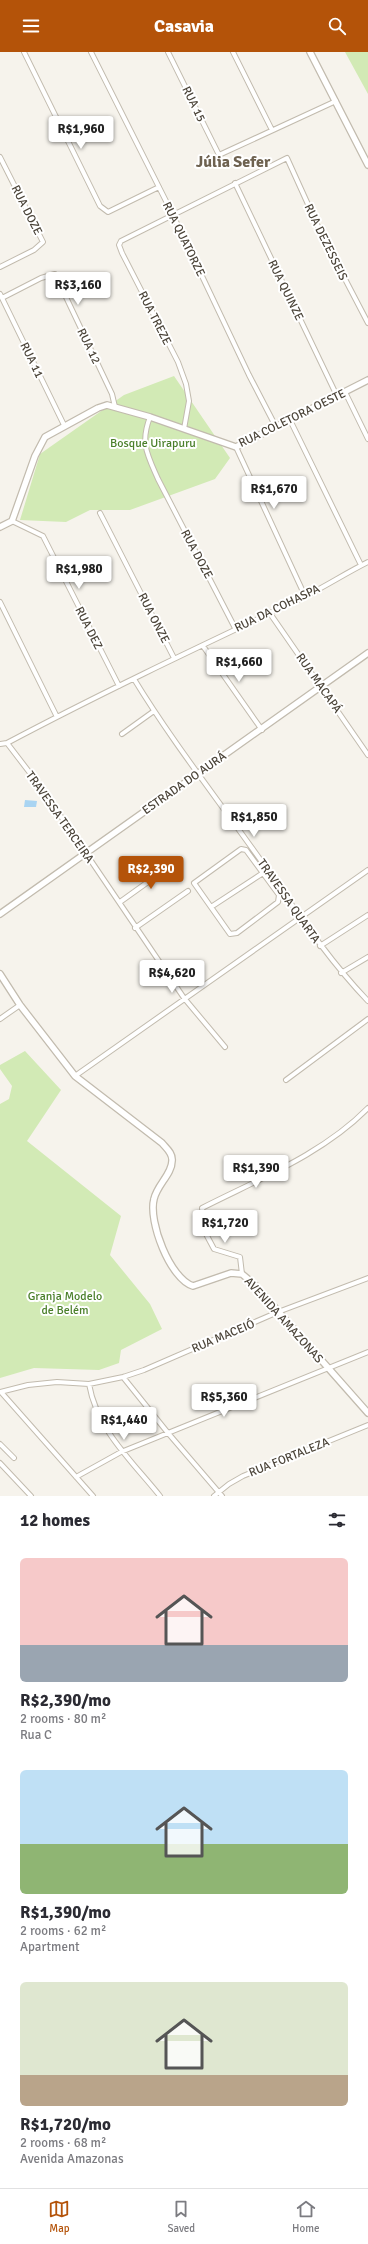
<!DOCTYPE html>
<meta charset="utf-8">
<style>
:root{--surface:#fff;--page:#f2f2f3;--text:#2b2b33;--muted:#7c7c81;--line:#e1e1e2;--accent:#b45309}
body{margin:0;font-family:Signika,sans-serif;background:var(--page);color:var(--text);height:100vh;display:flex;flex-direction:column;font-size:15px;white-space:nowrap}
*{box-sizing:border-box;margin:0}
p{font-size:13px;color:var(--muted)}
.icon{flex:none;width:22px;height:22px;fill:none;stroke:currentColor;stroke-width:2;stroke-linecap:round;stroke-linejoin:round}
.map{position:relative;height:1444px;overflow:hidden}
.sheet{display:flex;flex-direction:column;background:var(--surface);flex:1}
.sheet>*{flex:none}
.price{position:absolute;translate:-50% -34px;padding:0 9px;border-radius:4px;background:#fff;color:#222;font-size:13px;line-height:26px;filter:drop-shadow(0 1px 2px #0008)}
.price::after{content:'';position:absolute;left:50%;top:24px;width:12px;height:9px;margin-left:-6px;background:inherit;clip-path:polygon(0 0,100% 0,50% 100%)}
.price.active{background:var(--accent);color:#fff}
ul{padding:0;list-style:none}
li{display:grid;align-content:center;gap:8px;height:212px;padding:0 20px}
li span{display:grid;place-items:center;height:124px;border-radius:6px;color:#555}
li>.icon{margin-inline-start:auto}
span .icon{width:72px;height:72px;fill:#fffc;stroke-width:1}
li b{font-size:17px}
h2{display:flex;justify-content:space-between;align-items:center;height:48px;padding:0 20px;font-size:17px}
header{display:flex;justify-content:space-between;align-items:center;height:52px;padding:0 20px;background:var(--accent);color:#fff;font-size:18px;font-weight:800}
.menu{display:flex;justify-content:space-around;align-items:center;height:56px;border-top:1px solid var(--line);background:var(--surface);font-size:11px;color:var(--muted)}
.menu a{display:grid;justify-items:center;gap:2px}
.menu .active{color:var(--accent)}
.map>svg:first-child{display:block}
.green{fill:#d2eab5}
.water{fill:#a9d4f2}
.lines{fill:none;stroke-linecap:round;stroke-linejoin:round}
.minor-casing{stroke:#c2bbae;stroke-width:6}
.tertiary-casing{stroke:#c2bbae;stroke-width:8}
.minor{stroke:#fff;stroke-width:4}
.tertiary{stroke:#fff;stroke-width:5.5}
.labels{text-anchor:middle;stroke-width:4;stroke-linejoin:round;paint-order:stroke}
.street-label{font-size:12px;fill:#4b4439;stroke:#fff}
.park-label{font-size:12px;fill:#4a7f2a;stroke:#fff}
.district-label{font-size:16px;font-weight:bold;fill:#6e6250;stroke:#fff}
</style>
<header><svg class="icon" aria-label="menu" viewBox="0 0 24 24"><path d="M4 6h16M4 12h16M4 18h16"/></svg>Casavia<svg class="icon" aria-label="search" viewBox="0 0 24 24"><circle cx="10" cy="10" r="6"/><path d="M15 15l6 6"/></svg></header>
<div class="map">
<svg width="368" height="1444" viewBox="0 0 368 1444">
<rect width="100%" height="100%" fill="#f6f3ec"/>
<path class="green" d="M 345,0 L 368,0 L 368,42 Z
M 174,324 L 230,406 L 215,427 L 130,458 L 90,458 L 66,470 L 20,468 L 40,402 L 124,343 Z
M 25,999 L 61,1038 L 27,1089 L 121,1164 L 110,1203 L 150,1252 L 162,1277 L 121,1298 L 119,1311 L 99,1318 L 34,1316 L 0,1326 L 0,1052 L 9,1047 L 12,1034 L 0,1017 L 0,1013 Z"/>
<path class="water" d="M 25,748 L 37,749 L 36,755 L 24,755 Z"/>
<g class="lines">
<defs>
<path id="minor" d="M 24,0 L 100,154 L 108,160 L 159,135
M 91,0 L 173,163 L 249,323 L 276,375
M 168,0 L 219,103 L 336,49
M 233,0 L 272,78
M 0,105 L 43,190 L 34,198 L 0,215
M 235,131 L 337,344
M 0,242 L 64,373
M 2,246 L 41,226 L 55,222 L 112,342 L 115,355
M 345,340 L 368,387
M 150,365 C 140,391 147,402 158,427 L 235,576
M 290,368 L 361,513
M 184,377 L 189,349 L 186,332 L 178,310 L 122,201 L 119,193 L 121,189 L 287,106 L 321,181 L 368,271
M 236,395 L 305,544
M 100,461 L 174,606
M 12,469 L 43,484 L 119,634
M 0,550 L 57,665
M 269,560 L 368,703
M 203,594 L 262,678
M 134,627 C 170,686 212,740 252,796 C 290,849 323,902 368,949
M 122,682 L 154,659
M 7,691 L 43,738 L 184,946 L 225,995
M 0,692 L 7,691 C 105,639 205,592 304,545 C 326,534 346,521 368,510
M 241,797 L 246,798 L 279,843 L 278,850 L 237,881 L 230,882 L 194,831 Z
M 120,850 L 173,812
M 211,855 L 263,821
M 135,876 L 188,839
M 320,894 L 368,863
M 341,921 L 368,905
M 0,967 L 20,953
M 75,1024 L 368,818
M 286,1028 L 368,967
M 242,1222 L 240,1205 L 214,1197 L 206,1182 L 202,1156 C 259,1127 323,1102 368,1056
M 123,1325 L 168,1381 L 222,1444
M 89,1332 C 97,1378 132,1409 160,1444
M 0,1340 L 28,1333 L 57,1330 L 89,1332 L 123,1325 L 144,1318 L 278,1260 L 368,1226
M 1,1340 L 93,1444
M 0,1392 L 14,1406
M 0,1411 L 31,1444
M 76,1425 L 121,1400 L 368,1300
M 214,1444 L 229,1432 L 243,1424 L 368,1373"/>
<path id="tertiary" d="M 310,0 L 368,113
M 0,475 L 12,469 L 35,404 L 45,385 L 98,356 L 107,353 L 150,365 L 236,395 L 368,328
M 0,862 L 368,601
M 0,922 L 20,953 L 75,1024 L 162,1091 C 166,1096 173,1101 172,1109 C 172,1122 157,1133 154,1147 C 148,1169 170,1227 193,1234 L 231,1221 L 242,1222 L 255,1233 L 368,1361"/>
</defs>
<use href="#minor" class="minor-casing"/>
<use href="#tertiary" class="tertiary-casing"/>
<use href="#minor" class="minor"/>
<use href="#tertiary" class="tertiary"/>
</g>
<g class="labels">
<g class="street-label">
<text transform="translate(194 52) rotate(64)" y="4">RUA 15</text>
<text transform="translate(27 158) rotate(63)" y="4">RUA DOZE</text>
<text transform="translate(184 187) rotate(64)" y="4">RUA QUATORZE</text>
<text transform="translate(326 190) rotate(64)" y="4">RUA DEZESSEIS</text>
<text transform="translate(286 238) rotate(64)" y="4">RUA QUINZE</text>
<text transform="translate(155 266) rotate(63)" y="4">RUA TREZE</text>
<text transform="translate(89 294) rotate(64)" y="4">RUA 12</text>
<text transform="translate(32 308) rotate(64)" y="4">RUA 11</text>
<text transform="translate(292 366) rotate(-26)" y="4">RUA COLETORA OESTE</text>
<text transform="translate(197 502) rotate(62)" y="4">RUA DOZE</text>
<text transform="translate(277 556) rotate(-26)" y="4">RUA DA COHASPA</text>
<text transform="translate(154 566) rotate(63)" y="4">RUA ONZE</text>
<text transform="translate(89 576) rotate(63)" y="4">RUA DEZ</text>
<text transform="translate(319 631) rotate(55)" y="4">RUA MACAPÁ</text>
<text transform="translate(184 731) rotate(-35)" y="4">ESTRADA DO AURÁ</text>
<text transform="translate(60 765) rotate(55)" y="4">TRAVESSA TERCEIRA</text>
<text transform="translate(289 849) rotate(55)" y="4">TRAVESSA QUARTA</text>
<text transform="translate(284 1268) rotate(48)" y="4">AVENIDA AMAZONAS</text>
<text transform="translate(223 1284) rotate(-23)" y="4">RUA MACEIÓ</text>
<text transform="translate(289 1405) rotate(-22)" y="4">RUA FORTALEZA</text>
</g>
<g class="park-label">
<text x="153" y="395">Bosque Uirapuru</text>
<text x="65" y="1248">Granja Modelo<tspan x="65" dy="14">de Belém</tspan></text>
</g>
<g class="district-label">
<text x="233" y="115">Júlia Sefer</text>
</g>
</g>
</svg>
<b class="price" style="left:81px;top:98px">R$1,960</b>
<b class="price" style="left:78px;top:254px">R$3,160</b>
<b class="price" style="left:274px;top:458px">R$1,670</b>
<b class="price" style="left:79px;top:538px">R$1,980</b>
<b class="price" style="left:239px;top:631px">R$1,660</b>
<b class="price" style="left:254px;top:786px">R$1,850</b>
<b class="price active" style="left:151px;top:838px">R$2,390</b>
<b class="price" style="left:172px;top:942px">R$4,620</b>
<b class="price" style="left:256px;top:1137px">R$1,390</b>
<b class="price" style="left:225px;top:1192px">R$1,720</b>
<b class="price" style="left:224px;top:1366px">R$5,360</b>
<b class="price" style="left:124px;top:1389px">R$1,440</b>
</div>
<section class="sheet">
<h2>12 homes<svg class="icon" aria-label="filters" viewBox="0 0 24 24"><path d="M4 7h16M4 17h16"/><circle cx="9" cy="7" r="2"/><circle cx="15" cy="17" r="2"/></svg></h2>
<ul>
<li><span style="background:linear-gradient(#f6c9c9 70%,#9aa5b1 0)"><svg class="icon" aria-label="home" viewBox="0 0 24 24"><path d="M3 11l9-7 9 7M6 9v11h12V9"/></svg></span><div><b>R$2,390/mo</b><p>2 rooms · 80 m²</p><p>Rua C</p></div></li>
<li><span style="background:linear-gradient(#bfe0f5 60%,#8fb573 0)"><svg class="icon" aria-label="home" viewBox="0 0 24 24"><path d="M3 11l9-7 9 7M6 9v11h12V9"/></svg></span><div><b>R$1,390/mo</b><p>2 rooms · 62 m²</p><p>Apartment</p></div></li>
<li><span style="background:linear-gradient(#dfe7d0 75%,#b9a48a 0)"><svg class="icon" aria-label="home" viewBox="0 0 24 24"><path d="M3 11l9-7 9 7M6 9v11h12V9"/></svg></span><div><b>R$1,720/mo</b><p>2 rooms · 68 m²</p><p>Avenida Amazonas</p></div></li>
</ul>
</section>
<nav class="menu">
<a class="active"><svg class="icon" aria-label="map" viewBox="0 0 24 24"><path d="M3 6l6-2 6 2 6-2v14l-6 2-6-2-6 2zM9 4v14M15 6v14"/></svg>Map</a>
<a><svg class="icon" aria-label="saved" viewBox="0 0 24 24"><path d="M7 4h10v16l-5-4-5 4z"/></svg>Saved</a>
<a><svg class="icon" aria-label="home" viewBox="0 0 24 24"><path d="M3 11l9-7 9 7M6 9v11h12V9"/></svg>Home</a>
</nav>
